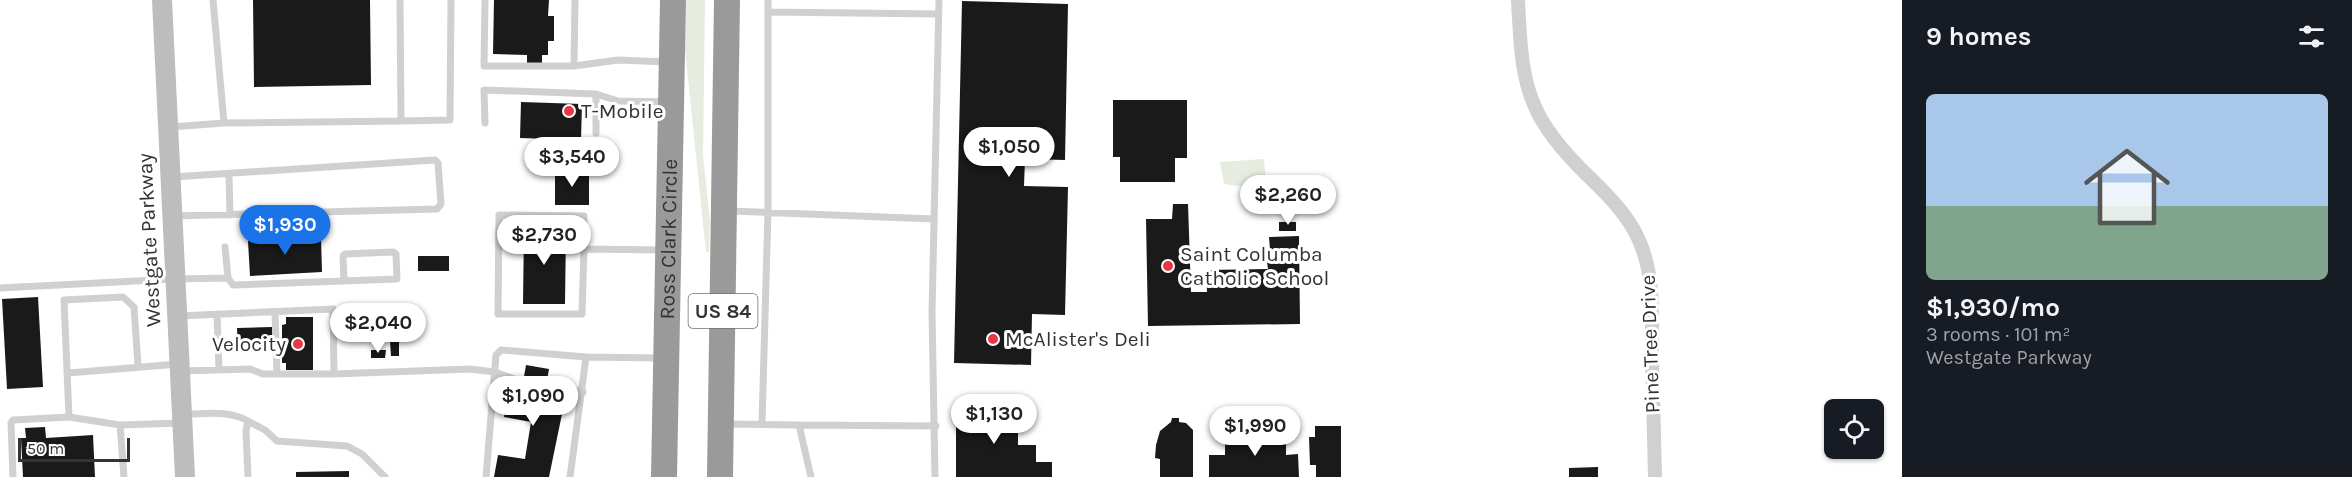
<!DOCTYPE html>
<meta charset="utf-8">
<style>
:root{--surface:#171b24;--page:#20242c;--text:#f1f3f6;--muted:#9ea1a6;--line:#363941;--accent:#1a73e8}
body{margin:0;font-family:Karla,sans-serif;background:var(--page);color:var(--text);height:100vh;display:flex;flex-direction:column;font-size:22px;white-space:nowrap}
*{box-sizing:border-box;margin:0}
p{font-size:20px;color:var(--muted)}
.icon{flex:none;width:33px;height:33px;fill:none;stroke:currentColor;stroke-width:2;stroke-linecap:round;stroke-linejoin:round}
.map{position:relative;flex:1;overflow:hidden}
.sheet{display:flex;flex-direction:column;background:var(--surface);width:450px}
.sheet>*{flex:none}
.tools{position:absolute;left:1824px;top:399px;display:grid;gap:12px}
.tools a{display:grid;place-items:center;width:60px;height:60px;border-radius:9px;background:var(--surface);box-shadow:0 2px 4px #0004;font-size:30px}
.scale{position:absolute;left:18px;bottom:15px;width:112px;box-sizing:border-box;padding-left:6px;border:3px solid #333;border-top:0;font-size:16px;line-height:21px;white-space:nowrap;color:#333;-webkit-text-stroke:4px #fff;paint-order:stroke}
.price{position:absolute;translate:-50% -51px;padding:0 14px;border-radius:21px;background:#fff;color:#222;font-size:20px;line-height:39px;filter:drop-shadow(0 2px 3px #0008)}
.price::after{content:'';position:absolute;left:50%;top:36px;width:18px;height:14px;margin-left:-9px;background:inherit;clip-path:polygon(0 0,100% 0,50% 100%)}
.price.on{background:var(--accent);color:#fff}
ul{padding:0;list-style:none}
li{display:grid;align-content:center;gap:12px;height:318px;padding:0 24px}
li+li{border-top:2px solid var(--line)}
li span{display:grid;place-items:center;height:186px;border-radius:9px;color:#555}
li>.icon{margin-inline-start:auto}
span .icon{width:108px;height:108px;fill:#fffc;stroke-width:1}
li b{font-size:26px}
h2{display:flex;justify-content:space-between;align-items:center;height:72px;padding:0 24px;font-size:26px}
main{display:flex;flex:1;min-height:0}
.map>svg:first-child{display:block}
.green{fill:#e6ecdf}
.building{fill:#1a1a1a}
.lines{fill:none;stroke-linecap:round;stroke-linejoin:round}
.lane{stroke:#d0d0d0;stroke-width:7}
.street{stroke:#d0d0d0;stroke-width:14}
.secondary{stroke:#bdbdbd;stroke-width:20}
.highway{stroke:#9a9a9a;stroke-width:26}
.poi-dot{fill:#e63946;stroke:#fff;stroke-width:2}
.labels{text-anchor:middle;stroke-width:6;stroke-linejoin:round;paint-order:stroke}
.shield{fill:#fff;stroke:#707070;stroke-width:1.5}
.shield-label{font-size:20px;font-weight:bold;fill:#333}
.poi-label{font-size:21px;fill:#333;stroke:#fff;text-anchor:start}
.street-label{font-size:21px;fill:#333;stroke:#fff}
</style>
<main>
<div class="map">
<svg width="1902" height="477" viewBox="0 0 1902 477">
<rect width="100%" height="100%" fill="#fff"/>
<path class="green" d="M 686,0 L 705,0 L 703,155 L 710,222 L 709,252 L 706,252 L 685,50 Z
M 1264,159 L 1268,203 L 1246,203 L 1246,187 L 1224,184 L 1220,162 Z"/>
<path class="building" d="M 253,0 L 370,0 L 371,85 L 254,87 Z
M 494,0 L 549,0 L 548,16 L 554,16 L 554,41 L 548,41 L 548,55 L 542,55 L 542,65 L 527,65 L 527,55 L 493,54 Z
M 962,1 L 1068,4 L 1065,160 L 1025,159 L 1024,186 L 1068,187 L 1065,315 L 1032,314 L 1031,365 L 954,363 Z
M 1113,100 L 1187,100 L 1187,158 L 1175,158 L 1175,182 L 1120,182 L 1120,157 L 1113,157 Z
M 521,102 L 582,104 L 581,140 L 520,138 Z
M 555,171 L 589,171 L 589,205 L 555,205 Z
M 1173,204 L 1188,204 L 1191,292 L 1207,292 L 1206,270 L 1268,269 L 1267,262 L 1271,262 L 1269,237 L 1299,236 L 1300,324 L 1148,326 L 1146,219 L 1172,219 Z
M 1279,222 L 1296,222 L 1296,231 L 1279,231 Z
M 524,228 L 566,229 L 565,304 L 523,304 Z
M 321,237 L 322,272 L 250,276 L 248,241 Z
M 418,256 L 449,256 L 449,271 L 418,271 Z
M 38,297 L 43,387 L 7,389 L 2,299 Z
M 286,317 L 313,317 L 313,370 L 286,370 L 286,363 L 282,363 L 282,325 L 286,324 Z
M 408,323 L 417,323 L 418,336 L 409,337 Z
M 376,324 L 394,324 L 394,333 L 376,332 Z
M 272,327 L 273,351 L 238,352 L 237,328 Z
M 390,342 L 399,342 L 399,356 L 391,356 Z
M 371,350 L 386,350 L 385,358 L 371,358 Z
M 526,365 L 549,369 L 544,397 L 561,400 L 559,413 L 562,414 L 549,477 L 494,477 L 498,455 L 525,459 L 531,422 L 504,417 L 509,392 L 521,394 Z
M 956,407 L 1018,407 L 1018,445 L 1036,445 L 1036,462 L 1052,462 L 1052,477 L 956,477 Z
M 1172,418 L 1179,418 L 1179,422 L 1186,423 L 1193,430 L 1193,477 L 1160,477 L 1160,459 L 1155,458 L 1156,445 L 1160,431 L 1171,422 Z
M 1315,426 L 1341,426 L 1341,477 L 1316,477 L 1316,465 L 1310,465 L 1309,437 L 1315,437 Z
M 45,427 L 46,438 L 93,435 L 95,477 L 23,477 L 21,438 L 26,438 L 25,428 Z
M 1269,430 L 1269,434 L 1286,433 L 1286,455 L 1298,454 L 1299,477 L 1209,477 L 1209,455 L 1225,455 L 1225,435 L 1239,434 L 1239,431 Z
M 1598,467 L 1598,477 L 1569,477 L 1569,468 Z
M 349,471 L 349,477 L 296,477 L 296,472 Z"/>
<g class="lines">
<path class="lane" d="M 213,0 L 224,123
M 485,0 L 484,66 L 574,66 L 618,60 L 668,62
M 768,12 L 938,14
M 574,66 L 575,0
M 596,94 L 596,133
M 401,121 L 450,120 L 451,0
M 485,123 L 484,90 L 596,94 L 618,101 L 667,102
M 171,127 L 224,123 L 401,121 L 400,0
M 229,175 L 230,215
M 173,177 L 435,160 L 438,163 L 441,204 L 437,209 L 174,216
M 730,211 L 934,219
M 584,249 L 582,314 L 498,314 L 499,215 L 584,216 L 584,249 L 663,250
M 228,278 L 233,285 L 397,279 L 396,254 L 393,252 L 345,254 L 343,256 L 344,281
M 0,288 L 175,279 L 228,278 L 225,247
M 275,312 L 277,374
M 217,314 L 219,370
M 178,316 L 333,309 L 334,374
M 182,371 L 250,369 L 263,374 L 334,374 L 470,369 L 495,372 L 523,382
M 68,373 L 179,364
M 546,385 L 583,392
M 185,414 C 207,414 228,410 248,421 L 246,431 L 248,477
M 69,417 L 64,300 L 123,297 L 134,307 L 138,366
M 248,421 L 265,430 L 277,441 L 347,446 L 362,454 L 385,477
M 762,423 L 768,211 L 768,0
M 726,424 L 799,425 L 811,477
M 120,425 L 124,477
M 799,425 L 936,426
M 13,477 L 11,423 L 13,420 L 69,417 L 120,425 L 181,423
M 486,477 L 496,355 L 501,350 L 586,357
M 570,477 L 586,357 L 661,358
M 935,477 L 932,312 L 939,0"/>
<path class="street" d="M 1518,0 C 1522,78 1523,110 1580,168 C 1602,190 1625,210 1638,238 C 1655,274 1652,316 1652,354 C 1653,395 1654,436 1655,477"/>
<path class="secondary" d="M 162,0 L 185,477"/>
<g class="highway">
<path id="s1" d="M 664,477 L 673,0"/>
<path d="M 720,477 L 727,0"/>
</g>
</g>
<g class="poi-dot">
<circle cx="569" cy="111" r="6"/>
<circle cx="1168" cy="266" r="6"/>
<circle cx="993" cy="339" r="6"/>
<circle cx="298" cy="344" r="6"/>
</g>
<g class="labels">
<rect class="shield" x="688.5" y="294" width="69" height="34" rx="4.5"/>
<g class="shield-label">
<text x="723" y="318">US 84</text>
</g>
<g class="poi-label">
<text x="581" y="118">T-Mobile</text>
<text x="1180" y="261">Saint Columba<tspan x="1180" dy="24">Catholic School</tspan></text>
<text x="1005" y="346">McAlister's Deli</text>
<text x="286" y="351" text-anchor="end">Velocity</text>
</g>
<g class="street-label">
<text dy="7" stroke="none"><textPath href="#s1" startOffset="238">Ross Clark Circle</textPath></text>
<text transform="translate(149 240) rotate(-93)" y="7">Westgate Parkway</text>
<text transform="translate(1650 344) rotate(-92)" y="7">Pine Tree Drive</text>
</g>
</g>
</svg>
<div class="tools">
<a><svg class="icon" aria-label="locate" viewBox="0 0 24 24"><circle cx="12" cy="12" r="6"/><path d="M12 2v4M12 18v4M2 12h4M18 12h4"/></svg></a>
</div>
<div class="scale">50 m</div>
<b class="price" style="left:1009px;top:178px">$1,050</b>
<b class="price" style="left:572px;top:188px">$3,540</b>
<b class="price" style="left:1288px;top:226px">$2,260</b>
<b class="price on" style="left:285px;top:256px">$1,930</b>
<b class="price" style="left:544px;top:266px">$2,730</b>
<b class="price" style="left:378px;top:354px">$2,040</b>
<b class="price" style="left:533px;top:427px">$1,090</b>
<b class="price" style="left:994px;top:445px">$1,130</b>
<b class="price" style="left:1255px;top:457px">$1,990</b>
</div>
<section class="sheet">
<h2>9 homes<svg class="icon" aria-label="filters" viewBox="0 0 24 24"><path d="M4 7h16M4 17h16"/><circle cx="9" cy="7" r="2"/><circle cx="15" cy="17" r="2"/></svg></h2>
<ul>
<li><span style="background:linear-gradient(#a9c7e8 60%,#7fa58c 0)"><svg class="icon" aria-label="home" viewBox="0 0 24 24"><path d="M3 11l9-7 9 7M6 9v11h12V9"/></svg></span><div><b>$1,930/mo</b><p>3 rooms · 101 m²</p><p>Westgate Parkway</p></div></li>
</ul>
</section>
</main>
